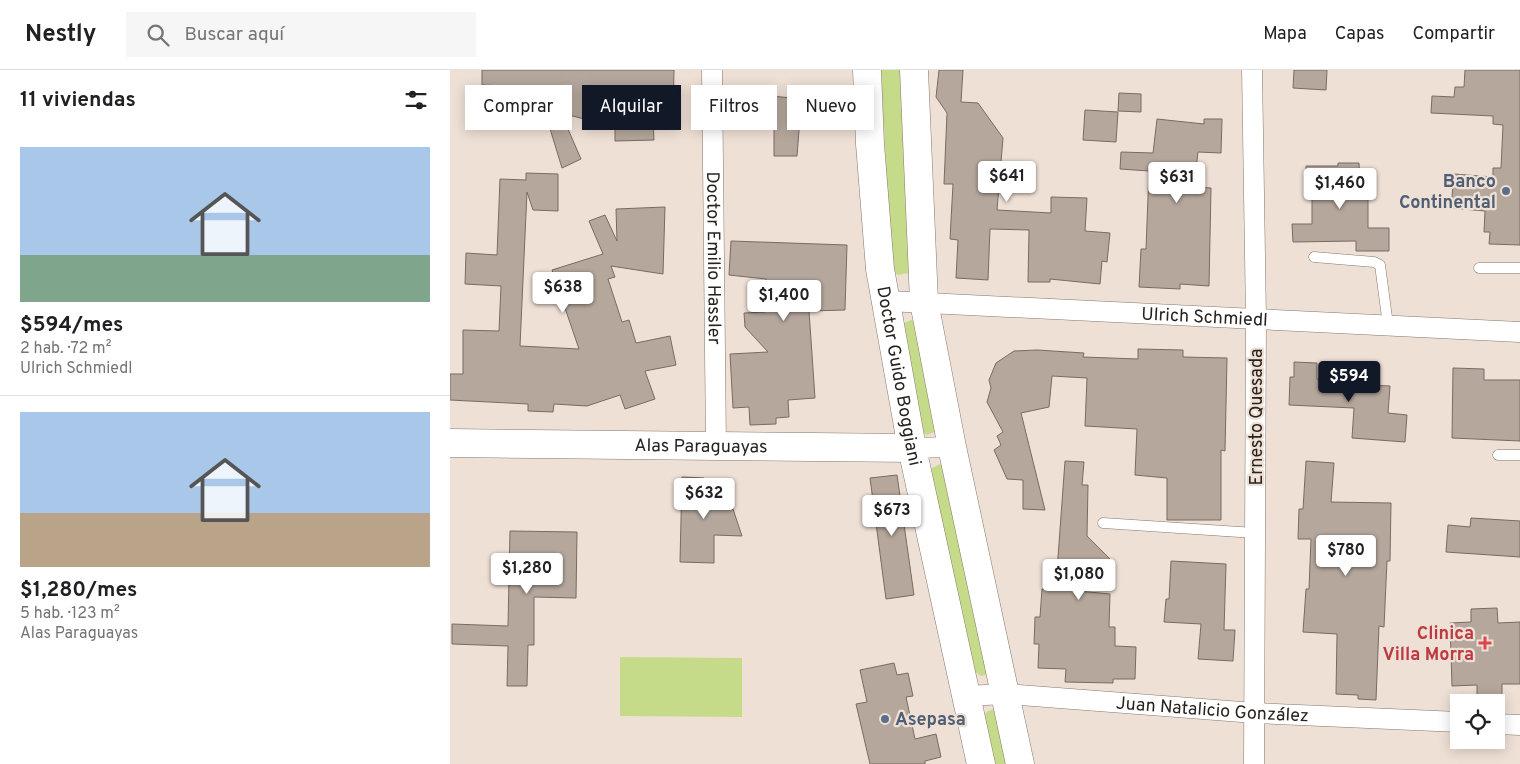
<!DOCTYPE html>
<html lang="es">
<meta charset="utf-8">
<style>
:root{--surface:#fff;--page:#f6f6f6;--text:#202124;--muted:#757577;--line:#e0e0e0;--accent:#111827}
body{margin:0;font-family:Overpass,sans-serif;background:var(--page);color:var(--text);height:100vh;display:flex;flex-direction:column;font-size:19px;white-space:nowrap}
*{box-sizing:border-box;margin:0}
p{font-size:16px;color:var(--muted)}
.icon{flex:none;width:28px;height:28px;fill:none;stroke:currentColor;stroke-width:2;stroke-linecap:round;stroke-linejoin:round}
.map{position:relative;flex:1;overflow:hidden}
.drawer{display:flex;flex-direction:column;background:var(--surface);width:450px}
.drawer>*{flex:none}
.hud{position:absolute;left:15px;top:15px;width:475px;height:45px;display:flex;gap:10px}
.controls{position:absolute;left:1000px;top:624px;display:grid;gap:10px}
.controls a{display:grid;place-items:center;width:55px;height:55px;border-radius:0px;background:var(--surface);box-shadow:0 2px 12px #0003;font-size:25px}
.price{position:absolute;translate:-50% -42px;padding:0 11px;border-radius:5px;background:#fff;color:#222;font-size:16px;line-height:32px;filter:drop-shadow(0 1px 2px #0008)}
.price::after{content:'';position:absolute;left:50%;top:30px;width:15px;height:11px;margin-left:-8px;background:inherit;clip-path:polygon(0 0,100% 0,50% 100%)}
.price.selected{background:var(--accent);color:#fff}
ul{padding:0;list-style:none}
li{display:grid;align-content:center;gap:10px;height:265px;padding:0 20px}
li+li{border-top:1px solid var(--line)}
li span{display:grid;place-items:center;height:155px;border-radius:0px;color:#555}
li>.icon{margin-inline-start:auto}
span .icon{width:90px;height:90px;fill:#fffc;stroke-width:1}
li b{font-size:21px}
h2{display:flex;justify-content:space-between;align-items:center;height:60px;padding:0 20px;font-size:21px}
.pill{padding:0 18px;border-radius:0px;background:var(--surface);box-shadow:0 2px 12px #0003;font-size:18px;line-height:45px}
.pill.selected{background:var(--accent);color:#fff}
header{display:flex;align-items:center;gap:30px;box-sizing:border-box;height:70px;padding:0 25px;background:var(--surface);border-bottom:1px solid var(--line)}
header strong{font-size:24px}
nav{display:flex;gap:28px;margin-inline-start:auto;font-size:18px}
.search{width:350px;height:45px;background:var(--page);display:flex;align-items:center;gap:12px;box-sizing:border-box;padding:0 18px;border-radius:0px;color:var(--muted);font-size:19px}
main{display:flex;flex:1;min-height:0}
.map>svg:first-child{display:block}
.green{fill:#c6db89}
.building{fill:#b5a79c;stroke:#786b62}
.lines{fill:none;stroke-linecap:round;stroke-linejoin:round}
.lane-casing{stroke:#84776d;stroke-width:11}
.street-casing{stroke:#84776d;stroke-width:21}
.secondary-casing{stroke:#84776d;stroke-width:29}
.primary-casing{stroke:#84776d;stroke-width:29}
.lane{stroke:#fff;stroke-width:10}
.street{stroke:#fff;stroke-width:20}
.secondary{stroke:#fff;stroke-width:28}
.primary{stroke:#fff;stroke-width:28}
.service-dot{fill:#5c6f8a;stroke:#efe0d5;stroke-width:2}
.health-dot{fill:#e0444e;stroke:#efe0d5;stroke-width:2}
.labels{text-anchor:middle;stroke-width:4.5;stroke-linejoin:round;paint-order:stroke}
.service-label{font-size:18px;font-weight:bold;fill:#4e5e75;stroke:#efe0d5;text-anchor:end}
.street-label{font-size:18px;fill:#27221e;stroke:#efe0d5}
.health-label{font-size:18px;font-weight:bold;fill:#be3a42;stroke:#efe0d5;text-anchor:end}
</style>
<header>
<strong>Nestly</strong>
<div class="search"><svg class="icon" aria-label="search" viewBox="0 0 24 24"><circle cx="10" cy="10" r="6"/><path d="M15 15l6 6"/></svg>Buscar aquí</div>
<nav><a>Mapa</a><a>Capas</a><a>Compartir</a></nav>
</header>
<main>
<section class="drawer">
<h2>11 viviendas<svg class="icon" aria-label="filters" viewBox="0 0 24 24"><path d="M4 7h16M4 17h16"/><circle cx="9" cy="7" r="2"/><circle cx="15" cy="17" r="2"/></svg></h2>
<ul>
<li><span style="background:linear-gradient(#a9c7e8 70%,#7fa58c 0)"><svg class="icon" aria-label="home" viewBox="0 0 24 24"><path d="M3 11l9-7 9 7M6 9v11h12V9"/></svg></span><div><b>$594/mes</b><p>2 hab. · 72 m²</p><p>Ulrich Schmiedl</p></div></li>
<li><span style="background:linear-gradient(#a9c7e8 65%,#b9a48a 0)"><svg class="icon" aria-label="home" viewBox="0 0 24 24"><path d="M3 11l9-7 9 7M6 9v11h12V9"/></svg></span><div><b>$1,280/mes</b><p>5 hab. · 123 m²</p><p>Alas Paraguayas</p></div></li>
</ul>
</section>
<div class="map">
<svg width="1070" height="694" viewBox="0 0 1070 694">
<rect width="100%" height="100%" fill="#efe0d5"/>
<path class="green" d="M 431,0 L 451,0 L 459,203 L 448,205 L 441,199 Z
M 461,250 L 465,251 L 489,360 L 477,365 L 472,362 L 450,255 Z
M 490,394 L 495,395 L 540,604 L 531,606 L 524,601 L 480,399 Z
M 170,587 L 292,588 L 292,647 L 170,646 Z
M 549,638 L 565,694 L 544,694 L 534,645 L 538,641 Z"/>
<path class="building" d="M 32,0 L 224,0 L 223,47 L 203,48 L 204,70 L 165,71 L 165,57 L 111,43 L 131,89 L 112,98 L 94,39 L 81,40 L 82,17 L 32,15 Z
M 489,0 L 513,0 L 511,32 L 528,33 L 553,68 L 547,140 L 601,143 L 601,127 L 637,128 L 635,161 L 660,163 L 657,192 L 652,191 L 650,214 L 600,209 L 600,212 L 578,212 L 579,160 L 540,159 L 538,210 L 506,208 L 508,170 L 500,169 L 503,114 L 494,114 L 497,43 L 486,27 Z
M 844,0 L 877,0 L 876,20 L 843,18 Z
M 1015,0 L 1070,0 L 1070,175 L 1039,174 L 1040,162 L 1034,162 L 1035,141 L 1001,138 L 1004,104 L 1043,107 L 1043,98 L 1051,98 L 1053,55 L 1043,54 L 1043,46 L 981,43 L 982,26 L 1004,27 L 1005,17 L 1014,17 Z
M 669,23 L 691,24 L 691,42 L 668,41 Z
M 321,26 L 342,28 L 342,36 L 353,36 L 353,47 L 350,48 L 347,86 L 324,86 L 324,51 L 284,57 L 285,36 L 320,36 Z
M 635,40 L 668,42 L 666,72 L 633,70 Z
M 707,49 L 754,54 L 754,49 L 772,49 L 771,83 L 748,82 L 744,117 L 761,118 L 759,216 L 730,214 L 730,219 L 689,217 L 691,179 L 696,179 L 699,101 L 670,99 L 671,82 L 703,83 Z
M 888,93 L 909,93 L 910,114 L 918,114 L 918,158 L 939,158 L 939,181 L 906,181 L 906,171 L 843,172 L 842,154 L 862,154 L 862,118 L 856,119 L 856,96 L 888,96 Z
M 76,103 L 108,104 L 108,141 L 83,140 L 77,122 L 70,276 L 129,279 L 102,200 L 153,184 L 139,151 L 155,145 L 167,171 L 166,139 L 215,137 L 213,204 L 161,196 L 165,207 L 158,209 L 172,252 L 179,250 L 186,273 L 220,266 L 226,295 L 195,301 L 205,329 L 175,339 L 170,325 L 137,336 L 104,334 L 103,342 L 78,341 L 78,334 L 0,330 L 0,304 L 13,304 L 13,260 L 49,261 L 51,216 L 15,214 L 16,183 L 47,185 L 50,109 L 76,110 Z
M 281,171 L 397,175 L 395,240 L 359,241 L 365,328 L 338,330 L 339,347 L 326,348 L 326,354 L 300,355 L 299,337 L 283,338 L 280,284 L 318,282 L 295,257 L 294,243 L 315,242 L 316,209 L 279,205 Z
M 688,279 L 733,280 L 733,287 L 777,288 L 775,381 L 771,380 L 771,450 L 717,450 L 717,408 L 685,405 L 687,359 L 635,356 L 637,308 L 602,306 L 599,337 L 571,343 L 595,440 L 573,439 L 573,410 L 557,409 L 544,380 L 551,375 L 547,366 L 553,362 L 537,332 L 541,318 L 539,310 L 546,293 L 564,281 L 587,280 L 634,283 L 633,287 L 688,289 Z
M 844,292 L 867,293 L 867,309 L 919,311 L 919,315 L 940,316 L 938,343 L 957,345 L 955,372 L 902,368 L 904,338 L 839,335 L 840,307 L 844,307 Z
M 1003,298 L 1034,299 L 1034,310 L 1070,310 L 1070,371 L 1002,368 Z
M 615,391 L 634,392 L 632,415 L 638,415 L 637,466 L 662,491 L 628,521 L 660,524 L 659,557 L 665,557 L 665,576 L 686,577 L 685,609 L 663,609 L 663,613 L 615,612 L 616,599 L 588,598 L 589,574 L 584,574 L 585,547 L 590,547 L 592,519 L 596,519 L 596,502 L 607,501 Z
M 856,391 L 884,393 L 881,432 L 941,433 L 940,491 L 937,491 L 934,557 L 929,556 L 926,630 L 908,629 L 908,625 L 886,624 L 887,564 L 853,562 L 856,519 L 859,519 L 861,469 L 848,469 L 849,439 L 853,439 Z
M 447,405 L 464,525 L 436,529 L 420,408 Z
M 232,407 L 254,408 L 254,418 L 276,418 L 292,466 L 264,465 L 264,493 L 230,492 Z
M 1021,448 L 1070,451 L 1070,487 L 996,482 L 998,455 L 1020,457 Z
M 60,461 L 127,462 L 126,528 L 84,527 L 84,575 L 78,575 L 77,616 L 57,616 L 58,576 L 2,574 L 2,554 L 58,556 Z
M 721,491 L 776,494 L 774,560 L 785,560 L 783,591 L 748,589 L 751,554 L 714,552 L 716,529 L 719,529 Z
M 1047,538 L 1048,553 L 1070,552 L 1070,614 L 1052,614 L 1052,625 L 1027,626 L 1027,615 L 1002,616 L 1000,553 L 1021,552 L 1021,539 Z
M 444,593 L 447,605 L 458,603 L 463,626 L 456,627 L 465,669 L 486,664 L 491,687 L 475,691 L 475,694 L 420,694 L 406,634 L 417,632 L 410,600 Z"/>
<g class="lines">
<defs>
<path id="lane" d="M 864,187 L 924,192 L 930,195 L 938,255
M 1029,198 L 1070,198
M 1048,385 L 1070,385
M 653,453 L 805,463"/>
<g id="street">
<path id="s1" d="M 262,0 L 266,376"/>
<path d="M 802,0 L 806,248 L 804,694"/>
<path id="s2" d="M 437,231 L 1070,262"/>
<path d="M 462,378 L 502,377"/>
<path id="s3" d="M 517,626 L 555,624 L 805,643 L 1009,652"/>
<path d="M 1046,654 L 1070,655"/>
</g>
<g id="secondary">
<path id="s4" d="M 0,373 L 462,378"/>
</g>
<g id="primary">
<path id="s5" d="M 417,0 L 420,74 L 430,199 L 462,378 L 531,694"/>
<path d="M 464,0 L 474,232 L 502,377 L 570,694"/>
</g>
</defs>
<use href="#lane" class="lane-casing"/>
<use href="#street" class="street-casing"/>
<use href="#secondary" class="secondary-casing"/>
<use href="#primary" class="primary-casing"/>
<use href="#lane" class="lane"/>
<use href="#street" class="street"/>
<use href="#secondary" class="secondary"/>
<use href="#primary" class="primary"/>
</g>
<g class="service-dot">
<circle cx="1056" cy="121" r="5"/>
<circle cx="435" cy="649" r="5"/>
</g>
<path class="health-dot" d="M1032.5 565.5h5v5h5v5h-5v5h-5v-5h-5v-5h5z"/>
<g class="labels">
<g class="service-label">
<text x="1046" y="117">Banco<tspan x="1046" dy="21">Continental</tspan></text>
<text x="445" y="655" text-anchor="start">Asepasa</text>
</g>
<g class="street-label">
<text dy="6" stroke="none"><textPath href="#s1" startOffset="188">Doctor Emilio Hassler</textPath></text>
<text dy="6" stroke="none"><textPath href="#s2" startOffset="318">Ulrich Schmiedl</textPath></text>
<text dy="6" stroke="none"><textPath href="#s5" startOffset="308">Doctor Guido Boggiani</textPath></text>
<text transform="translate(806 347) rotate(-90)" y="6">Ernesto Quesada</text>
<text dy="6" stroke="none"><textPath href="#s4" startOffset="251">Alas Paraguayas</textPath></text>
<text dy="6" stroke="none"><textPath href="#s3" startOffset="246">Juan Natalicio González</textPath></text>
</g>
<g class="health-label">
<text x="1024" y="569">Clinica<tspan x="1024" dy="21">Villa Morra</tspan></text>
</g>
</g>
</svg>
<div class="controls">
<a><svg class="icon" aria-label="locate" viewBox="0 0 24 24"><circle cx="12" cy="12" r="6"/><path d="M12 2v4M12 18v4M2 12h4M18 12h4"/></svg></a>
</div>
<b class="price" style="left:557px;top:133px">$641</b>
<b class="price" style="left:727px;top:134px">$631</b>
<b class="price" style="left:890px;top:140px">$1,460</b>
<b class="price" style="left:113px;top:244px">$638</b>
<b class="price" style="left:334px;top:252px">$1,400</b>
<b class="price selected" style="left:899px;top:333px">$594</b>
<b class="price" style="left:254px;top:450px">$632</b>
<b class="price" style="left:442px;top:467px">$673</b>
<b class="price" style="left:896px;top:507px">$780</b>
<b class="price" style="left:77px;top:525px">$1,280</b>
<b class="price" style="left:629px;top:531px">$1,080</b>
<div class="hud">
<a class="pill">Comprar</a>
<a class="pill selected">Alquilar</a>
<a class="pill">Filtros</a>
<a class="pill">Nuevo</a>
</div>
</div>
</main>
